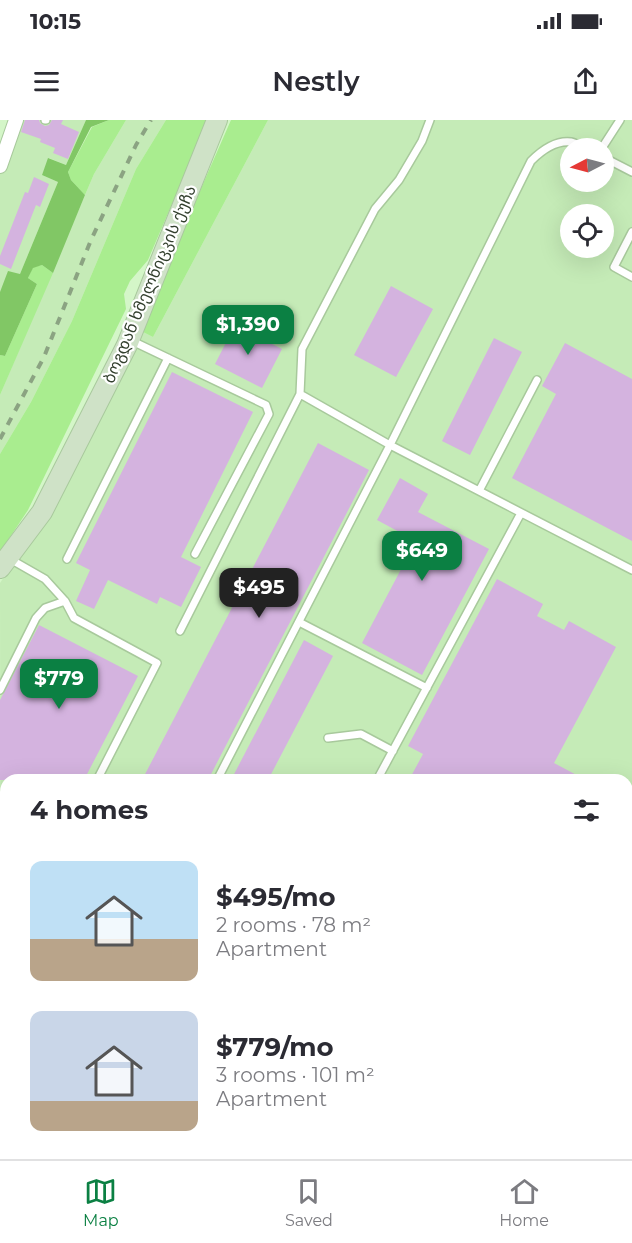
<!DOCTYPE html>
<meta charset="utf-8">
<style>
:root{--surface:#fff;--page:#f7f7f7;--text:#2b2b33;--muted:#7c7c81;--line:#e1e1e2;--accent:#0b8043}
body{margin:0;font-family:Montserrat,"Noto Sans Georgian",sans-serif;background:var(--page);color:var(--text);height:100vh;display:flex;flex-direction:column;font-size:22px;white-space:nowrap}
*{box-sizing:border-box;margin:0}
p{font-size:20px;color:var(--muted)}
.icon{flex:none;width:33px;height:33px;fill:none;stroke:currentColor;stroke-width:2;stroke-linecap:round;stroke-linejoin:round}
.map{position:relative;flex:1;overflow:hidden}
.details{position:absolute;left:0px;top:654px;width:633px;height:386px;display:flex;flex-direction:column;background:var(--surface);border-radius:18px 18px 0 0;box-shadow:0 6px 24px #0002}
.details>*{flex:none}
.needle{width:39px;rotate:264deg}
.controls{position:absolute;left:560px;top:18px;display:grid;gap:12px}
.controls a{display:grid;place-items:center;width:54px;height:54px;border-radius:50%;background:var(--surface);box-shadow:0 6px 24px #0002;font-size:30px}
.price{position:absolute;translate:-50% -51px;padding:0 14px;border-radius:12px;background:var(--accent);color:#fff;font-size:20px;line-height:39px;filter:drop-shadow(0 2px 3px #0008)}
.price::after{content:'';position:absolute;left:50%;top:36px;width:18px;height:14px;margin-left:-9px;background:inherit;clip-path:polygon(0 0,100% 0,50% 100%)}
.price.on{background:#222;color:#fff}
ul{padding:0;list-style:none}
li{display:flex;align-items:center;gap:18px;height:150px;padding:0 30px}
li span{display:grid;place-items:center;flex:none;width:168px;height:120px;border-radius:12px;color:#555}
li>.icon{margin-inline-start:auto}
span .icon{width:72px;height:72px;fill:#fffc;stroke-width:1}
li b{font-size:26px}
h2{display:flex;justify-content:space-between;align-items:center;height:72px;padding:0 30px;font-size:26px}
.status{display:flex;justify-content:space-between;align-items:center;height:42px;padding:0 30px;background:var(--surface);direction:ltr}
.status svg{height:16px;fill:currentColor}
header{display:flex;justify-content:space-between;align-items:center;height:78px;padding:0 30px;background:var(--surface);font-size:27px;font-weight:600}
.dock{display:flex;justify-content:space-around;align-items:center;height:84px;border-top:2px solid var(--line);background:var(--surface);font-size:16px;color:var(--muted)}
.dock a{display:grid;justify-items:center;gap:3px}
.dock .on{color:var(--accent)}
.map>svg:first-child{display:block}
.built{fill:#c5ebb7;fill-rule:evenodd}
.green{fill:#a9ed8f}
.forest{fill:#81c765}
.building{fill:#d4b3df}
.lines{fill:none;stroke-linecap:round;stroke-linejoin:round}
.lane-casing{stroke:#a8c99c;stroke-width:10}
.street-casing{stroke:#a8c99c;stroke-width:16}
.secondary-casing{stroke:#a8c99c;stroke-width:22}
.lane{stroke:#fff;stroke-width:7}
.street{stroke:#fff;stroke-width:14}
.secondary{stroke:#cfe2c7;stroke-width:20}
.rail{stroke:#8ba382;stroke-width:4;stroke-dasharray:8 8;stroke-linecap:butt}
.labels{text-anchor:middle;stroke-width:4.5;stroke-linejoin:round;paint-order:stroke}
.street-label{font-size:16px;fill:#33402e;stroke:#fff}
</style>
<div class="status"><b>10:15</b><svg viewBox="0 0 49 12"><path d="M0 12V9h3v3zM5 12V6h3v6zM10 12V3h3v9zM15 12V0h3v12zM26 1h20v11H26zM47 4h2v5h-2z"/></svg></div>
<header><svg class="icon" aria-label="menu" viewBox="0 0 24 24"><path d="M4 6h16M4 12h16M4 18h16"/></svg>Nestly<svg class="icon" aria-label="share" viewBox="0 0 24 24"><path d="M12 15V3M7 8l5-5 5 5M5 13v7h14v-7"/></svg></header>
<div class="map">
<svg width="632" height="1039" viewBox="0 0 632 1039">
<rect width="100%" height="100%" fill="#d4f6c8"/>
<path class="built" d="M 19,0 L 86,0 L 66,45 L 49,38 L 42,55 L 58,62 L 20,154 L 0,172 L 0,54 Z
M 126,0 L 166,0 L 136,49 L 72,201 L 31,282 L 0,334 L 0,275 L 94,54 Z
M 268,0 L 632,0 L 632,1039 L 1,1039 L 0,463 L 45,396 L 139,210 L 153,217 ZM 570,28 L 603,28 L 603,62 L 570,62 ZM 570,94 L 603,94 L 603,128 L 570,128 ZM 6,660 L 627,660 L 627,1034 L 6,1034 Z"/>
<path class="green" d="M 109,0 L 126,0 L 94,54 L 85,75 L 71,60 L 68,52 L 92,7 Z
M 166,0 L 208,0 L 148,140 L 130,161 L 124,174 L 126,189 L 28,390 L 0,432 L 0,334 L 31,282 L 72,201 L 136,49 Z
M 231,0 L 268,0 L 153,217 L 139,210 Z
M 42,145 L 53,153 L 0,275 L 0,235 L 5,236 L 37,164 L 28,158 L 33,147 Z"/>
<path class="forest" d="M 86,0 L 109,0 L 91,7 L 68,52 L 71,60 L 85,75 L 53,153 L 42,145 L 33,148 L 28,158 L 37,164 L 5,236 L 0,235 L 0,172 L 8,151 L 20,154 L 58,62 L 42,55 L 48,38 L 66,45 Z
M 180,1034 L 252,1034 L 264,1039 L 177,1039 Z"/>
<path class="building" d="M 25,0 L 39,0 L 40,3 L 45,6 L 49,5 L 52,0 L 63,0 L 61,4 L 79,12 L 68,39 L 53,33 L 55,28 L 40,22 L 41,19 L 21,12 Z
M 34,57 L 49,64 L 40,87 L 36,85 L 11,149 L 0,144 L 0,136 L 25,72 L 28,73 Z
M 391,166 L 433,189 L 396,257 L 354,235 Z
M 235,205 L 282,229 L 262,268 L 215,244 Z
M 494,218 L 522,232 L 470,335 L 442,321 Z
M 565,223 L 632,259 L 632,421 L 512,358 L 556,274 L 542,266 Z
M 172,252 L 253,292 L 181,437 L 201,447 L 181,487 L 160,477 L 157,484 L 108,460 L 94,489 L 76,481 L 90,450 L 76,443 Z
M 318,323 L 369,350 L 208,660 L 142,660 Z
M 400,358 L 428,374 L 418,392 L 489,429 L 422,555 L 362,523 L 416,421 L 377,400 Z
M 497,459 L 543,484 L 537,496 L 564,510 L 569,501 L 616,527 L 554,643 L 586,660 L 409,660 L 423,634 L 408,626 Z
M 39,505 L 138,556 L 84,660 L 0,660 L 0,580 Z
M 304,520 L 333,536 L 268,660 L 231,660 Z"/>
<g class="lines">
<defs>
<path id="lane" d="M 45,0 L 46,0
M 430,0 L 422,21 L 399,60 L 375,89 L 302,229 L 300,274 L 390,325 L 632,450
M 602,28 L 620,0
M 603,37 L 632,52
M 632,112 L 614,147 L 632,157
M 130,220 L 266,285 L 269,294 L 195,434
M 479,371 L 537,260
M 10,439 L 45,459 L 65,481 L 74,498 L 157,543 L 97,660
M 67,439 L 168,238
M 299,502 L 427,568
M 180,511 L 300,274
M 0,570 L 36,498 L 45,488 L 65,481
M 328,618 L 361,614 L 393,631
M 217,660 L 390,325 L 531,41 C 541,31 555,20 571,22 C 576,23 581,27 585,28
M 377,660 L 521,393
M 627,695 L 632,685
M 0,697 L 6,700
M 0,743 L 6,745
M 0,802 L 6,796
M 0,875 L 6,884
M 262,1034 L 274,1039
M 459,1034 L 470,1039
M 33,1039 L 33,1034
M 334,1039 L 337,1034
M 448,1039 L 450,1034"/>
<path id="street" d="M 0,46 L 16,0"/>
<path id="secondary" d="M 0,448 L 42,392 L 127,225 L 217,0"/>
</defs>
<use href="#lane" class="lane-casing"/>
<use href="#street" class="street-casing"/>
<use href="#secondary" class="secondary-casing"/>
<use href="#lane" class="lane"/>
<use href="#street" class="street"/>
<use href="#secondary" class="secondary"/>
<path class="rail" d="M 0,319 L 44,237 L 91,120 L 136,25 L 151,0"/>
</g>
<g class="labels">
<g class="street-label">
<text transform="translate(149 164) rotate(-67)" y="6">ბოგდან ხმელნიცკის ქუჩა</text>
</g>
</g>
</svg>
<div class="controls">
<a><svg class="needle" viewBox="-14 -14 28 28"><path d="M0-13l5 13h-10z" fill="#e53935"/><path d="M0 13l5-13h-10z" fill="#7c7c81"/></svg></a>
<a><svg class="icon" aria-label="locate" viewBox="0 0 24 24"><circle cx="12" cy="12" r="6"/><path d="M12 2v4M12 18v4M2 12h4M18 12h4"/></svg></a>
</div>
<b class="price" style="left:248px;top:236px">$1,390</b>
<b class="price" style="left:422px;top:462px">$649</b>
<b class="price on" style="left:259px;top:499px">$495</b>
<b class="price" style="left:59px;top:590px">$779</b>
<section class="details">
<h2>4 homes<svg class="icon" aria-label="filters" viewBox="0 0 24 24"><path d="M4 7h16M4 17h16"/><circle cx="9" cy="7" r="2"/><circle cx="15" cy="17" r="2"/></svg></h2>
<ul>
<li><span style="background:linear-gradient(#bfe0f5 65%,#b9a48a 0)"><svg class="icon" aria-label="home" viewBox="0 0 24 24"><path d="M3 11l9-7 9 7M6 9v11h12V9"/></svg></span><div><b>$495/mo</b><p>2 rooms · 78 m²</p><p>Apartment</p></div></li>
<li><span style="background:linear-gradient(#c9d6e8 75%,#b9a48a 0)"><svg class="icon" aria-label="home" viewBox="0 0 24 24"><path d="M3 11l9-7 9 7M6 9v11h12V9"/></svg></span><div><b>$779/mo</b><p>3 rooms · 101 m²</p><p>Apartment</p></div></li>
</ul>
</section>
</div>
<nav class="dock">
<a class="on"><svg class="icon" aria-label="map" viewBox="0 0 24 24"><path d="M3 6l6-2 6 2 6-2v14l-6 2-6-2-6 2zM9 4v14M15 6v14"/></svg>Map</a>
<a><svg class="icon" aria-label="saved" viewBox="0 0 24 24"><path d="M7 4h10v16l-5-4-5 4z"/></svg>Saved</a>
<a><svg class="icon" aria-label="home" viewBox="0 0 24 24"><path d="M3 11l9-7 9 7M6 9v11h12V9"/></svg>Home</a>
</nav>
